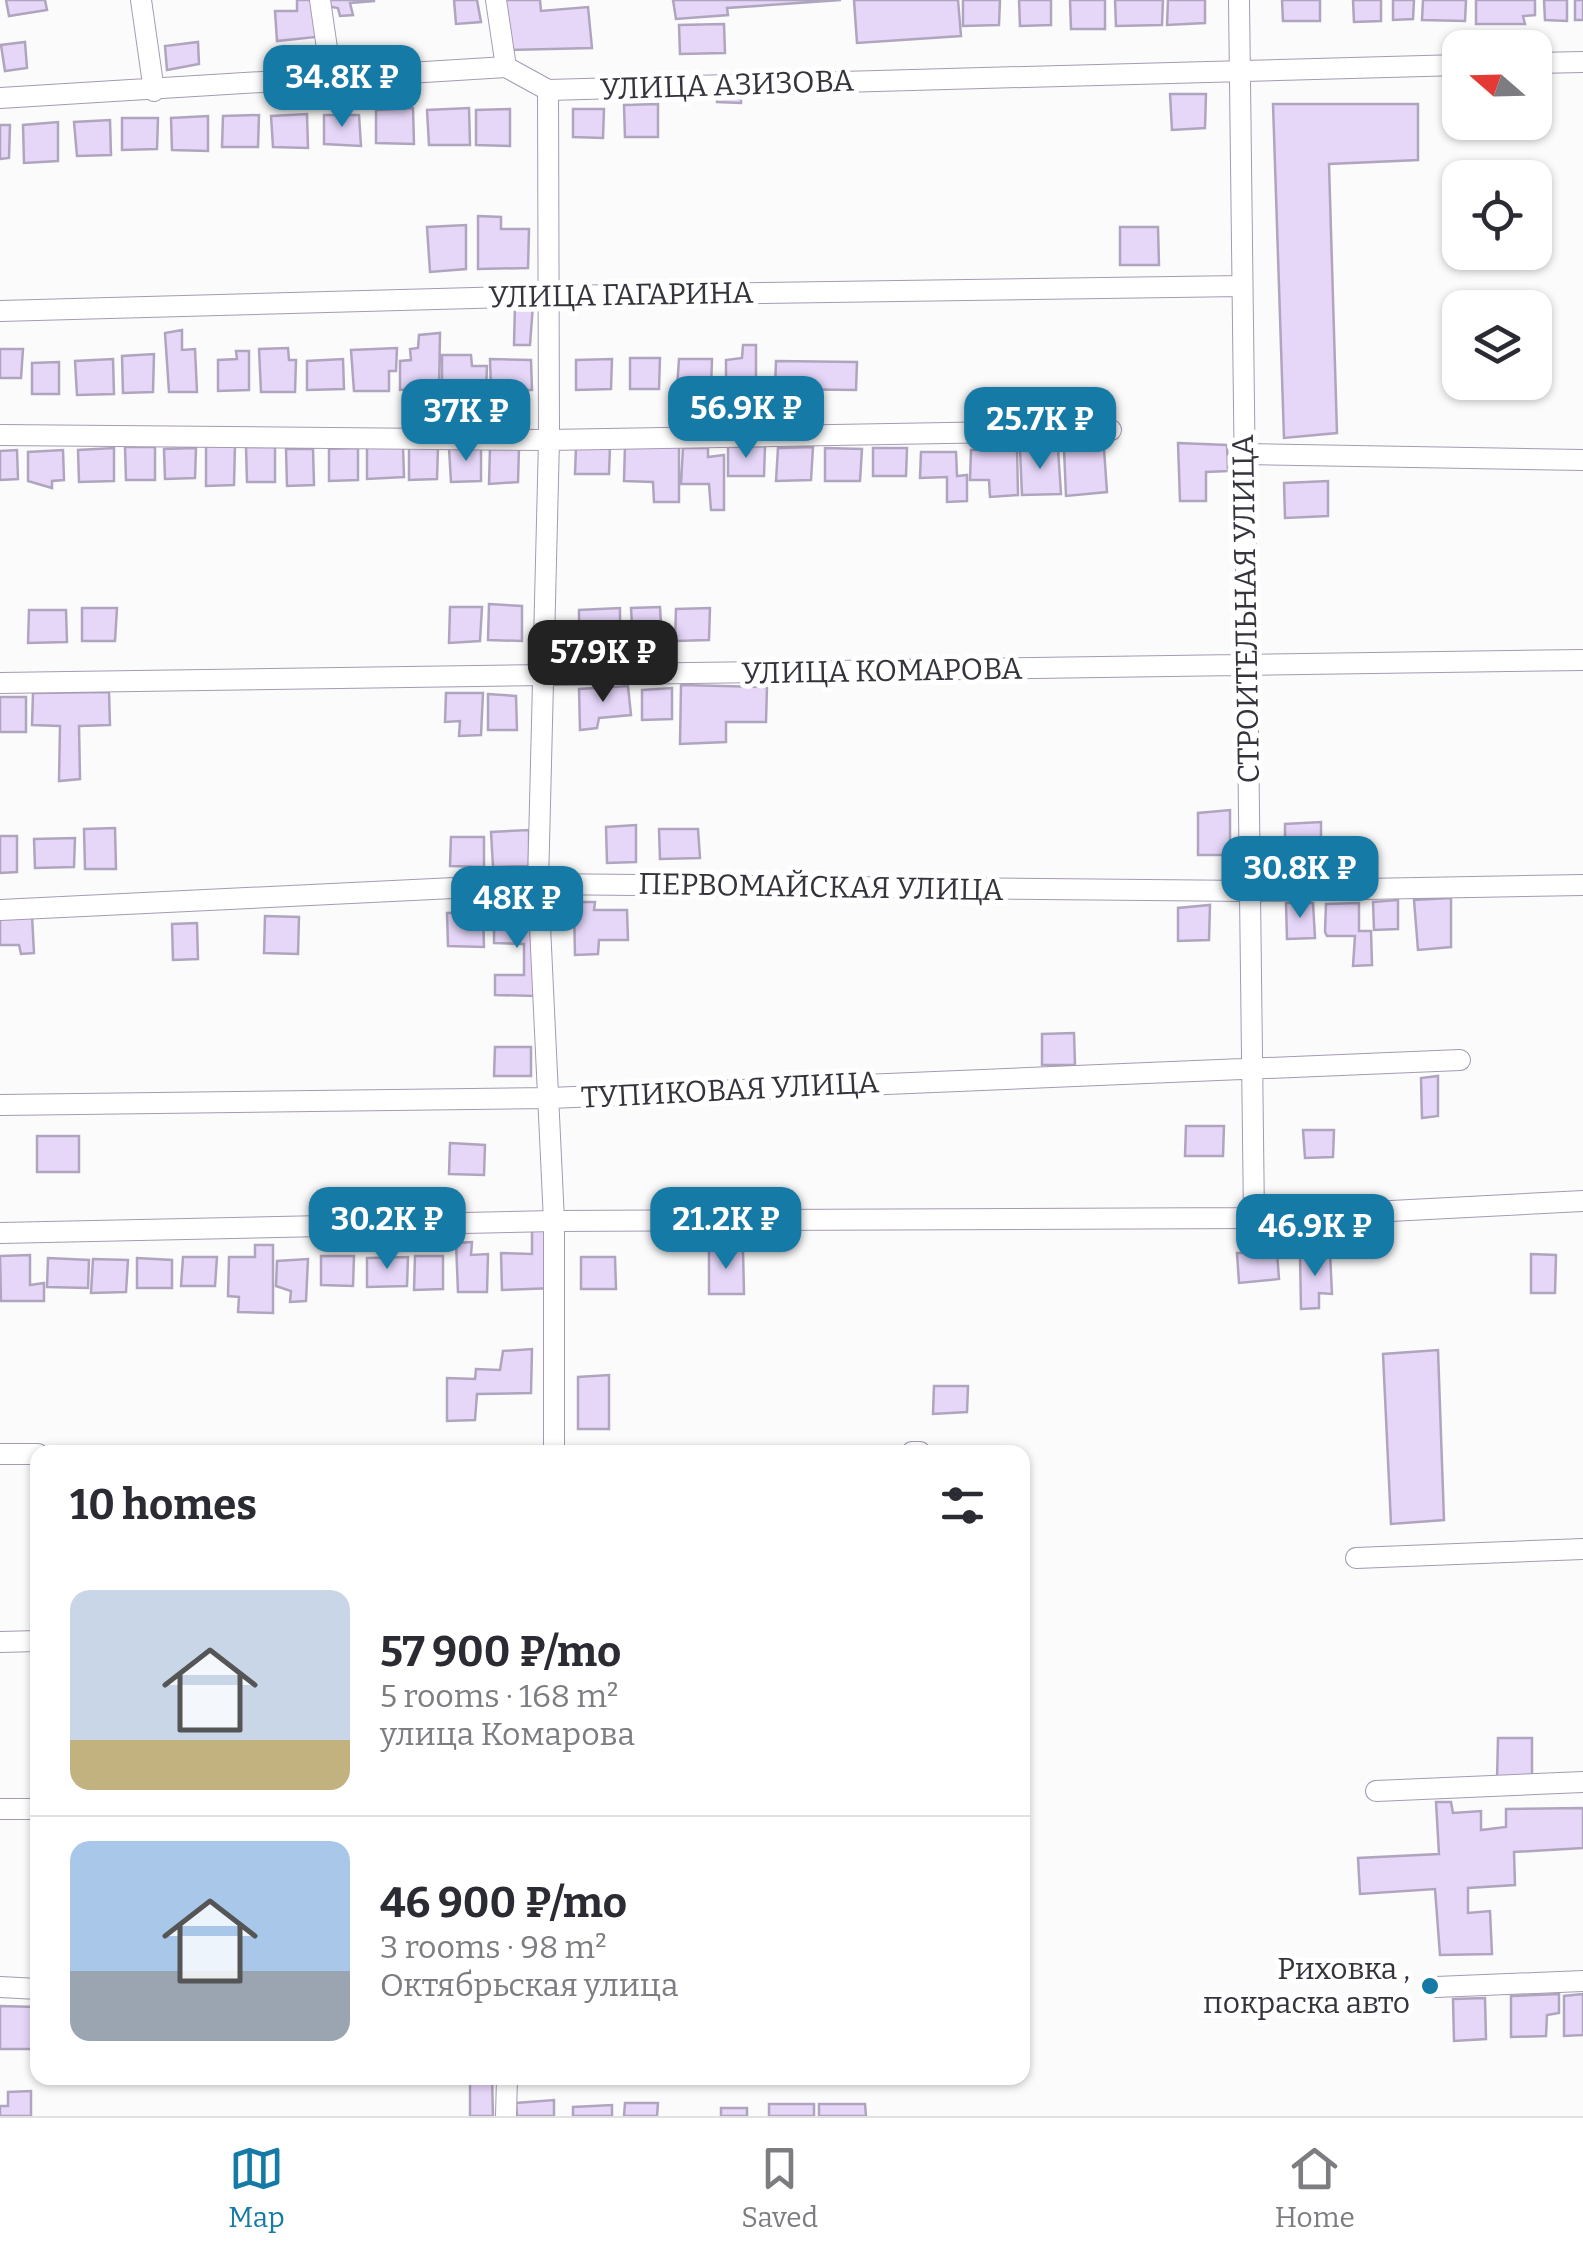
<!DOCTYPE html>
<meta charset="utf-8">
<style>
:root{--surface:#fff;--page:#f7f7f7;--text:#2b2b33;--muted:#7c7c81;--line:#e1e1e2;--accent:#157aa6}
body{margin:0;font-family:Bitter,serif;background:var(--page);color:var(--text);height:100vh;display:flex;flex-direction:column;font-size:38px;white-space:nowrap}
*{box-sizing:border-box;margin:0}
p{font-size:32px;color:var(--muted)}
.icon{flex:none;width:55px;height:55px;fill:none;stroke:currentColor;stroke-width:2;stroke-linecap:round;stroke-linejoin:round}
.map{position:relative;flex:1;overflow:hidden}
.side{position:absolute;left:30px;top:1445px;width:1000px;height:640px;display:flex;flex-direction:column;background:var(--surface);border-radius:20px;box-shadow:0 2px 8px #0004}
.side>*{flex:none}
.needle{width:65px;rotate:290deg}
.buttons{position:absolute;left:1442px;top:30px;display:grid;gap:20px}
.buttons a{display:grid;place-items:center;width:110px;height:110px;border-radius:20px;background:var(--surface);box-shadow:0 2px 8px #0004;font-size:50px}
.price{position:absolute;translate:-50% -85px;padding:0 22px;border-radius:20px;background:var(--accent);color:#fff;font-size:32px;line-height:65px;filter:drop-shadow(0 2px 5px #0008)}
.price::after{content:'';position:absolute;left:50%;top:60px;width:30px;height:22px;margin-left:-15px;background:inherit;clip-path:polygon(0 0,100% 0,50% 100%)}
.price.active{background:#222;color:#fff}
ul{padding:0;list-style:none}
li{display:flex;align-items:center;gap:30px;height:250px;padding:0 40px}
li+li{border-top:2px solid var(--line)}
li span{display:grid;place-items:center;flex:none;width:280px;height:200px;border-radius:20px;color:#555}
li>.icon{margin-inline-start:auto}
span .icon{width:120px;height:120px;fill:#fffc;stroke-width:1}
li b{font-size:42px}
h2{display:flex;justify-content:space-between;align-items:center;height:120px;padding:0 40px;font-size:42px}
.tabs{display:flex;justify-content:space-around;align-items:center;height:140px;border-top:2px solid var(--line);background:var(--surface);font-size:28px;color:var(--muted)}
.tabs a{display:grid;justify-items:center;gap:5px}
.tabs .active{color:var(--accent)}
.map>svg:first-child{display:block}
.building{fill:#e6d7f9;stroke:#b0a5be;stroke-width:2.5}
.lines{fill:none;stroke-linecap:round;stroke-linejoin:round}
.street-casing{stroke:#a59ab2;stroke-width:22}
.street{stroke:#fff;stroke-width:20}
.poi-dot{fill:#157aa6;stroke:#fff;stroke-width:4}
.labels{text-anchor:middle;stroke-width:10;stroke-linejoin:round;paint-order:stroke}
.street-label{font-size:30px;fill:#37333d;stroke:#fff}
.poi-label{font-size:30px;fill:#37333d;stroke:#fff;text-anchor:end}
</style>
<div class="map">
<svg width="1583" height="2116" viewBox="0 0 1583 2116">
<rect width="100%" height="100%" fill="#fbfbfb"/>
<path class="building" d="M 6,0 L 45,0 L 47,10 L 9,16 Z
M 297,0 L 313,0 L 316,37 L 277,41 L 275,11 L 297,11 Z
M 326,0 L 374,0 L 374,1 L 350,3 L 353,15 L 340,16 L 338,8 L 326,6 Z
M 454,0 L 477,0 L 481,22 L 456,24 Z
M 504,0 L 540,0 L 541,11 L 588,7 L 592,48 L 509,50 Z
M 673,0 L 841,0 L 727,8 L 728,15 L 676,19 Z
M 854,0 L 958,0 L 961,36 L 857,43 Z
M 963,0 L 1000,0 L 999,25 L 963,26 Z
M 1019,0 L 1051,0 L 1051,25 L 1020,26 Z
M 1070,0 L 1105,0 L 1105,29 L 1071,29 Z
M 1115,0 L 1163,0 L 1162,25 L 1116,26 Z
M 1168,0 L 1205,0 L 1205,23 L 1167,25 Z
M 1282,0 L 1320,0 L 1320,21 L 1283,21 Z
M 1353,0 L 1381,0 L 1381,21 L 1354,22 Z
M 1393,0 L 1414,0 L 1413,19 L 1393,20 Z
M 1423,0 L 1466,0 L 1465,21 L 1422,20 Z
M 1476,0 L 1535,0 L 1535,15 L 1523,16 L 1525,24 L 1476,24 Z
M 1544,0 L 1567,0 L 1567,21 L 1545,20 Z
M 1575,0 L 1583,0 L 1583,20 L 1575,20 Z
M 724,24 L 725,53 L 680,54 L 679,25 Z
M 25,42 L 27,68 L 5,71 L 1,45 Z
M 198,42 L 199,64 L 167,70 L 165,46 Z
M 741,88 L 741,103 L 717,102 L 717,89 Z
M 1170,94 L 1206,94 L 1205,128 L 1172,130 Z
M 658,104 L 658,137 L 625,137 L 624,105 Z
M 1273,104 L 1418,104 L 1418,160 L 1329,164 L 1337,433 L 1284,438 Z
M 413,108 L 414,144 L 376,143 L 376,110 Z
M 469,108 L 470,145 L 429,145 L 427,110 Z
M 510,109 L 510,146 L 476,145 L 476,110 Z
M 573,109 L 604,109 L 603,138 L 573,137 Z
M 307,114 L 308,148 L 273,147 L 271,116 Z
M 259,115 L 258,147 L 222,147 L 223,116 Z
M 324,115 L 359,115 L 361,146 L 324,144 Z
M 208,116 L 208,151 L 172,150 L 171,118 Z
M 122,118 L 158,118 L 157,149 L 122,150 Z
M 110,120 L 111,155 L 77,156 L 74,122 Z
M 58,122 L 58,161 L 24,163 L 23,125 Z
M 1472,122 L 1532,122 L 1532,136 L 1472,138 Z
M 0,125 L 10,125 L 9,158 L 0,159 Z
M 478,216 L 501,217 L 501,229 L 529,229 L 528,268 L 478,269 Z
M 466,225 L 466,269 L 430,272 L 427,227 Z
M 1120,227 L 1158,227 L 1159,265 L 1120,265 Z
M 515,304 L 533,304 L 530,345 L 514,345 Z
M 182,330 L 182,350 L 195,349 L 197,392 L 169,392 L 165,333 Z
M 440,333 L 439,387 L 400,390 L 400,361 L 411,360 L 410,349 L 418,348 L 419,335 Z
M 743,345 L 756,345 L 756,387 L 726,389 L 726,360 L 742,358 Z
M 288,348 L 289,360 L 296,360 L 295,392 L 261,392 L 259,349 Z
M 397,348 L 396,371 L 389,371 L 389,391 L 354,391 L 351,350 Z
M 0,349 L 23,349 L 21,378 L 0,378 Z
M 236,351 L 249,351 L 249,390 L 218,391 L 218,360 L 237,359 Z
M 154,354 L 153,392 L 123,393 L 122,356 Z
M 442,355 L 471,355 L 472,366 L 487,366 L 486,391 L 442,390 Z
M 630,358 L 660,358 L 659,389 L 630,389 Z
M 113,359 L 114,394 L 77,395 L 75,361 Z
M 343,359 L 344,389 L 307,390 L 307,361 Z
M 490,359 L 531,360 L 532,390 L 491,390 Z
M 612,359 L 611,389 L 576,390 L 576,360 Z
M 679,359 L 712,359 L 711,389 L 677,388 Z
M 776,361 L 857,362 L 856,390 L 775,389 Z
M 59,362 L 59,394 L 32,394 L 32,363 Z
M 1178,443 L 1227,445 L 1228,471 L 1206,472 L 1206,501 L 1180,501 Z
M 235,445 L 234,485 L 206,486 L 206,446 Z
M 403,446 L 404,477 L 367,479 L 367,447 Z
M 481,446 L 481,481 L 451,482 L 449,448 Z
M 576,446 L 610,446 L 609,474 L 575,474 Z
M 625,446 L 679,447 L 679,502 L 654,502 L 653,482 L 624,481 Z
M 765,446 L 764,476 L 728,476 L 728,447 Z
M 125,447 L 155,447 L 155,480 L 126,480 Z
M 246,447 L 275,447 L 275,482 L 247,482 Z
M 409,447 L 438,447 L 437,479 L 409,480 Z
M 519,447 L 518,482 L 489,484 L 490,448 Z
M 813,447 L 811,480 L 776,481 L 778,448 Z
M 114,448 L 114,481 L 79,482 L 78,450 Z
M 196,448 L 195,478 L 165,479 L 164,449 Z
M 358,448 L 358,480 L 329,481 L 329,449 Z
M 683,448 L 708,448 L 708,457 L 724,455 L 724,510 L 711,510 L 709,484 L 681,484 Z
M 825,448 L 862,449 L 860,481 L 825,481 Z
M 873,448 L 907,448 L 906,476 L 873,476 Z
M 1017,448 L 1018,495 L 990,497 L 989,480 L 970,480 L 971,450 Z
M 286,449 L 313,449 L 314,485 L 287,486 Z
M 1058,449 L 1061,494 L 1022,495 L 1020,450 Z
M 1064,449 L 1104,449 L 1107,492 L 1066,496 Z
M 17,450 L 18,479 L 0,480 L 0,451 Z
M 63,450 L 64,480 L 52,481 L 52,488 L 28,481 L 28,452 Z
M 921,452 L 956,452 L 957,476 L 967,475 L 967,501 L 947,502 L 947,477 L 920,478 Z
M 1328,481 L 1328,516 L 1285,518 L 1284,483 Z
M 489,604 L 522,606 L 522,641 L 488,640 Z
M 450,607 L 482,607 L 480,641 L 449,643 Z
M 660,607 L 662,642 L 633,642 L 631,608 Z
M 82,608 L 117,608 L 115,641 L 82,641 Z
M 620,608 L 620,640 L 579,642 L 579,610 Z
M 710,608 L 709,640 L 675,641 L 676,609 Z
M 29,610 L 66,610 L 67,642 L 28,643 Z
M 681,685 L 767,687 L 766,722 L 726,722 L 726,742 L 680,744 Z
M 628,686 L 631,715 L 599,718 L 597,728 L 580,730 L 579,689 Z
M 672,688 L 672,719 L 642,720 L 642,690 Z
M 109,692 L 110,725 L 79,726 L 80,779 L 59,781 L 60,726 L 32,725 L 33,693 Z
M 446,693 L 483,693 L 481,735 L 459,736 L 460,721 L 445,722 Z
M 488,694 L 516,696 L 517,730 L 488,730 Z
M 0,697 L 26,697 L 26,732 L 0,732 Z
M 1230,810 L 1230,855 L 1198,855 L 1198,813 Z
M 1321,822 L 1321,851 L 1285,852 L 1285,824 Z
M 636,825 L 636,862 L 607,863 L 606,827 Z
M 115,828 L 116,869 L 85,869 L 84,829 Z
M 659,829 L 698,829 L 700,858 L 660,859 Z
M 529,830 L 529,866 L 493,867 L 491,832 Z
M 0,836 L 17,836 L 17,872 L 0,873 Z
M 451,837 L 484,837 L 484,867 L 450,866 Z
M 75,838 L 74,867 L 35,868 L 34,839 Z
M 1451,898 L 1451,947 L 1418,950 L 1414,900 Z
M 1398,900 L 1398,929 L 1374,930 L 1373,902 Z
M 582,902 L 595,902 L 594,910 L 627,910 L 628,940 L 599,940 L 598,954 L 575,955 L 574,909 Z
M 1286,903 L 1313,903 L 1315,938 L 1287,939 Z
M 1359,903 L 1359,931 L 1371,931 L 1372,965 L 1353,966 L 1355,936 L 1327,936 L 1325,932 L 1326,904 Z
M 1210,905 L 1209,940 L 1178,941 L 1178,908 Z
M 494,911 L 536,911 L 535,996 L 495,995 L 495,975 L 524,975 L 524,944 L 494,943 Z
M 483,912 L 484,947 L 448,946 L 447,913 Z
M 0,916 L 32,916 L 34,953 L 21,954 L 19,945 L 0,945 Z
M 265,916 L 299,917 L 298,954 L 264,953 Z
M 197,923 L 198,959 L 173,960 L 172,924 Z
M 1074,1033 L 1075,1065 L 1042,1065 L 1042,1034 Z
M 495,1047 L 531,1047 L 531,1076 L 494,1076 Z
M 1438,1076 L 1438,1116 L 1422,1118 L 1421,1078 Z
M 1186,1126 L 1224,1126 L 1223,1156 L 1185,1156 Z
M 1303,1130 L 1334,1130 L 1333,1157 L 1305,1158 Z
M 37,1136 L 79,1136 L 79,1172 L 37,1172 Z
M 450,1143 L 485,1145 L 484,1175 L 449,1174 Z
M 556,1229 L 554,1288 L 502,1290 L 501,1253 L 532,1254 L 532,1231 Z
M 472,1242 L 471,1255 L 488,1254 L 487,1292 L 458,1292 L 456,1243 Z
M 255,1245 L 273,1245 L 273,1313 L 238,1312 L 239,1297 L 228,1296 L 229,1257 L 255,1257 Z
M 709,1249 L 743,1249 L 744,1294 L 709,1294 Z
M 1277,1252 L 1279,1279 L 1239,1283 L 1237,1253 Z
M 1330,1253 L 1332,1294 L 1319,1293 L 1319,1308 L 1301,1309 L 1300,1255 Z
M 1531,1254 L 1556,1255 L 1555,1293 L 1531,1293 Z
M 30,1255 L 30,1285 L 44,1283 L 44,1301 L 1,1301 L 0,1256 Z
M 321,1256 L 354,1256 L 353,1286 L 321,1285 Z
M 415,1256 L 443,1256 L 443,1289 L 414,1290 Z
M 183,1257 L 217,1257 L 215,1286 L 181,1286 Z
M 408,1257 L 407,1286 L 367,1287 L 367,1258 Z
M 581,1257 L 615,1257 L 616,1289 L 581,1289 Z
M 48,1258 L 89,1260 L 88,1288 L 47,1287 Z
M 137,1258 L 172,1260 L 172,1288 L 137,1288 Z
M 93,1259 L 128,1260 L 126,1292 L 91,1293 Z
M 308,1259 L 306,1301 L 290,1302 L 291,1291 L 276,1286 L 277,1261 Z
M 532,1349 L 531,1393 L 477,1394 L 475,1420 L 447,1421 L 447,1378 L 475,1379 L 476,1369 L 500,1370 L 503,1351 Z
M 1438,1350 L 1444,1520 L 1391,1524 L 1383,1354 Z
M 609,1375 L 609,1429 L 578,1429 L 578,1377 Z
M 934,1386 L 968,1386 L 967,1412 L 933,1414 Z
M 1498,1738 L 1532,1738 L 1532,1780 L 1497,1780 Z
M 1436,1802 L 1451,1802 L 1453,1813 L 1481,1811 L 1481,1830 L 1506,1827 L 1506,1809 L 1583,1808 L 1583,1848 L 1514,1852 L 1515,1885 L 1468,1888 L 1468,1913 L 1490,1911 L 1492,1954 L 1440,1955 L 1435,1889 L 1360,1894 L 1358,1858 L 1439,1854 Z
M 1559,1994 L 1559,2013 L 1547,2015 L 1546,2036 L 1511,2037 L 1511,1996 Z
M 1583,1994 L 1583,2035 L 1564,2036 L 1564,1996 Z
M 1485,1998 L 1486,2039 L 1454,2041 L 1453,1999 Z
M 0,2006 L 38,2007 L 38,2049 L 0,2049 Z
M 492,2078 L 493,2116 L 470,2116 L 470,2080 Z
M 31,2091 L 31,2116 L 0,2116 L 0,2106 L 8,2106 L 8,2092 Z
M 554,2100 L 554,2116 L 517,2116 L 516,2103 Z
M 625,2103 L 658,2103 L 657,2116 L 624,2116 Z
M 769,2104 L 814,2104 L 814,2116 L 769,2116 Z
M 819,2104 L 865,2104 L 866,2116 L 819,2116 Z
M 612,2105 L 612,2116 L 573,2116 L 573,2107 Z
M 721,2108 L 747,2108 L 747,2116 L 721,2116 Z"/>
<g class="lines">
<defs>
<path id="street" d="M 141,0 L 154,91
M 320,0 L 331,76
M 496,0 L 506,67
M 1239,0 L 1254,1218
M 1535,63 L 1583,62
M 548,90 L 549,440 L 538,884 L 554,1221 L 554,1452
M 0,98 L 506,67 L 548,90 L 1460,65
M 0,311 L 549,296 L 1242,286
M 0,435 L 549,440 L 1111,430
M 1244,454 L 1583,460
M 0,683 L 1583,660
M 0,910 L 538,884 L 1250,891 L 1583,885
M 0,1105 L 550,1098 L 1460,1060
M 0,1233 L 554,1221 L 1254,1218 L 1583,1201
M 912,1452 L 920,1452
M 0,1454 L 38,1454
M 1356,1558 L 1583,1549
M 0,1642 L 38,1641
M 1376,1791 L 1583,1782
M 0,1809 L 38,1809
M 0,1987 L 38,1989
M 1436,1987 L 1583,1981
M 506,2116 L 507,2078"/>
</defs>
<use href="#street" class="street-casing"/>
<use href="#street" class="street"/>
</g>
<circle class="poi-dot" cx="1430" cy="1986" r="10"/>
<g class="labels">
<g class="street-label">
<text transform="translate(727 85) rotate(-2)" y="10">УЛИЦА АЗИЗОВА</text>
<text transform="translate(621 295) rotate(-1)" y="10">УЛИЦА ГАГАРИНА</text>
<text transform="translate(1246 609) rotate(-91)" y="10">СТРОИТЕЛЬНАЯ УЛИЦА</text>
<text transform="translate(882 671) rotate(-1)" y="10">УЛИЦА КОМАРОВА</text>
<text transform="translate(821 887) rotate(1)" y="10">ПЕРВОМАЙСКАЯ УЛИЦА</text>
<text transform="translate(730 1090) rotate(-3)" y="10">ТУПИКОВАЯ УЛИЦА</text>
</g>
<g class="poi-label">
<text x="1410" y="1979">Риховка ,<tspan x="1410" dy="34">покраска авто</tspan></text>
</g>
</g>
</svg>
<div class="buttons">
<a><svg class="needle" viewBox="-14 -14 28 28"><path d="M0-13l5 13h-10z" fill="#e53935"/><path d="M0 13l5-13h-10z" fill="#7c7c81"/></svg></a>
<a><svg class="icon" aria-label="locate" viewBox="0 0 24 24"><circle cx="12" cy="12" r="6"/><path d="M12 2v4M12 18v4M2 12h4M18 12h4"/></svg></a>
<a><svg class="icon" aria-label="layers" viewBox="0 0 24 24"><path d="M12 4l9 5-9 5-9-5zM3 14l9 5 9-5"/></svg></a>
</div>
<b class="price" style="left:342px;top:130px">34.8K ₽</b>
<b class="price" style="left:746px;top:461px">56.9K ₽</b>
<b class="price" style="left:466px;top:464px">37K ₽</b>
<b class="price" style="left:1040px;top:472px">25.7K ₽</b>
<b class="price active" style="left:603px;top:705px">57.9K ₽</b>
<b class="price" style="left:1300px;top:921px">30.8K ₽</b>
<b class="price" style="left:517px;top:951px">48K ₽</b>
<b class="price" style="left:387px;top:1272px">30.2K ₽</b>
<b class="price" style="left:726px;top:1272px">21.2K ₽</b>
<b class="price" style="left:1315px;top:1279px">46.9K ₽</b>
<section class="side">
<h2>10 homes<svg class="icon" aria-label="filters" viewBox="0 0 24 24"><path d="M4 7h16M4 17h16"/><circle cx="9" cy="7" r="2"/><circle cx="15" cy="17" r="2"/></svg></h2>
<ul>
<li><span style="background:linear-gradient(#c9d6e8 75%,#c2b280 0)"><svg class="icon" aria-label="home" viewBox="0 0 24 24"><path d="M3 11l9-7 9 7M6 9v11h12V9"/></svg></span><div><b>57 900 ₽/mo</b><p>5 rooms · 168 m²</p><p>улица Комарова</p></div></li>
<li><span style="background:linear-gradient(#a9c7e8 65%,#9aa5b1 0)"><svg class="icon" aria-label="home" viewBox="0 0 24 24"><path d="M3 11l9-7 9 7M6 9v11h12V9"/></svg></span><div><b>46 900 ₽/mo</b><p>3 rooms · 98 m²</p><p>Октябрьская улица</p></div></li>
</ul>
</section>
</div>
<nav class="tabs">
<a class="active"><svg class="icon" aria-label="map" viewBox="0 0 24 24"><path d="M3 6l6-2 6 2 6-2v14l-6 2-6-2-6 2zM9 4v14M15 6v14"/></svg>Map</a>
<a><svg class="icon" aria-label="saved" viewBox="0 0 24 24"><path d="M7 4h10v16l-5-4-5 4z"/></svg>Saved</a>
<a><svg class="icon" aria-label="home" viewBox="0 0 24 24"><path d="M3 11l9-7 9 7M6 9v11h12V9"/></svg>Home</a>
</nav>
